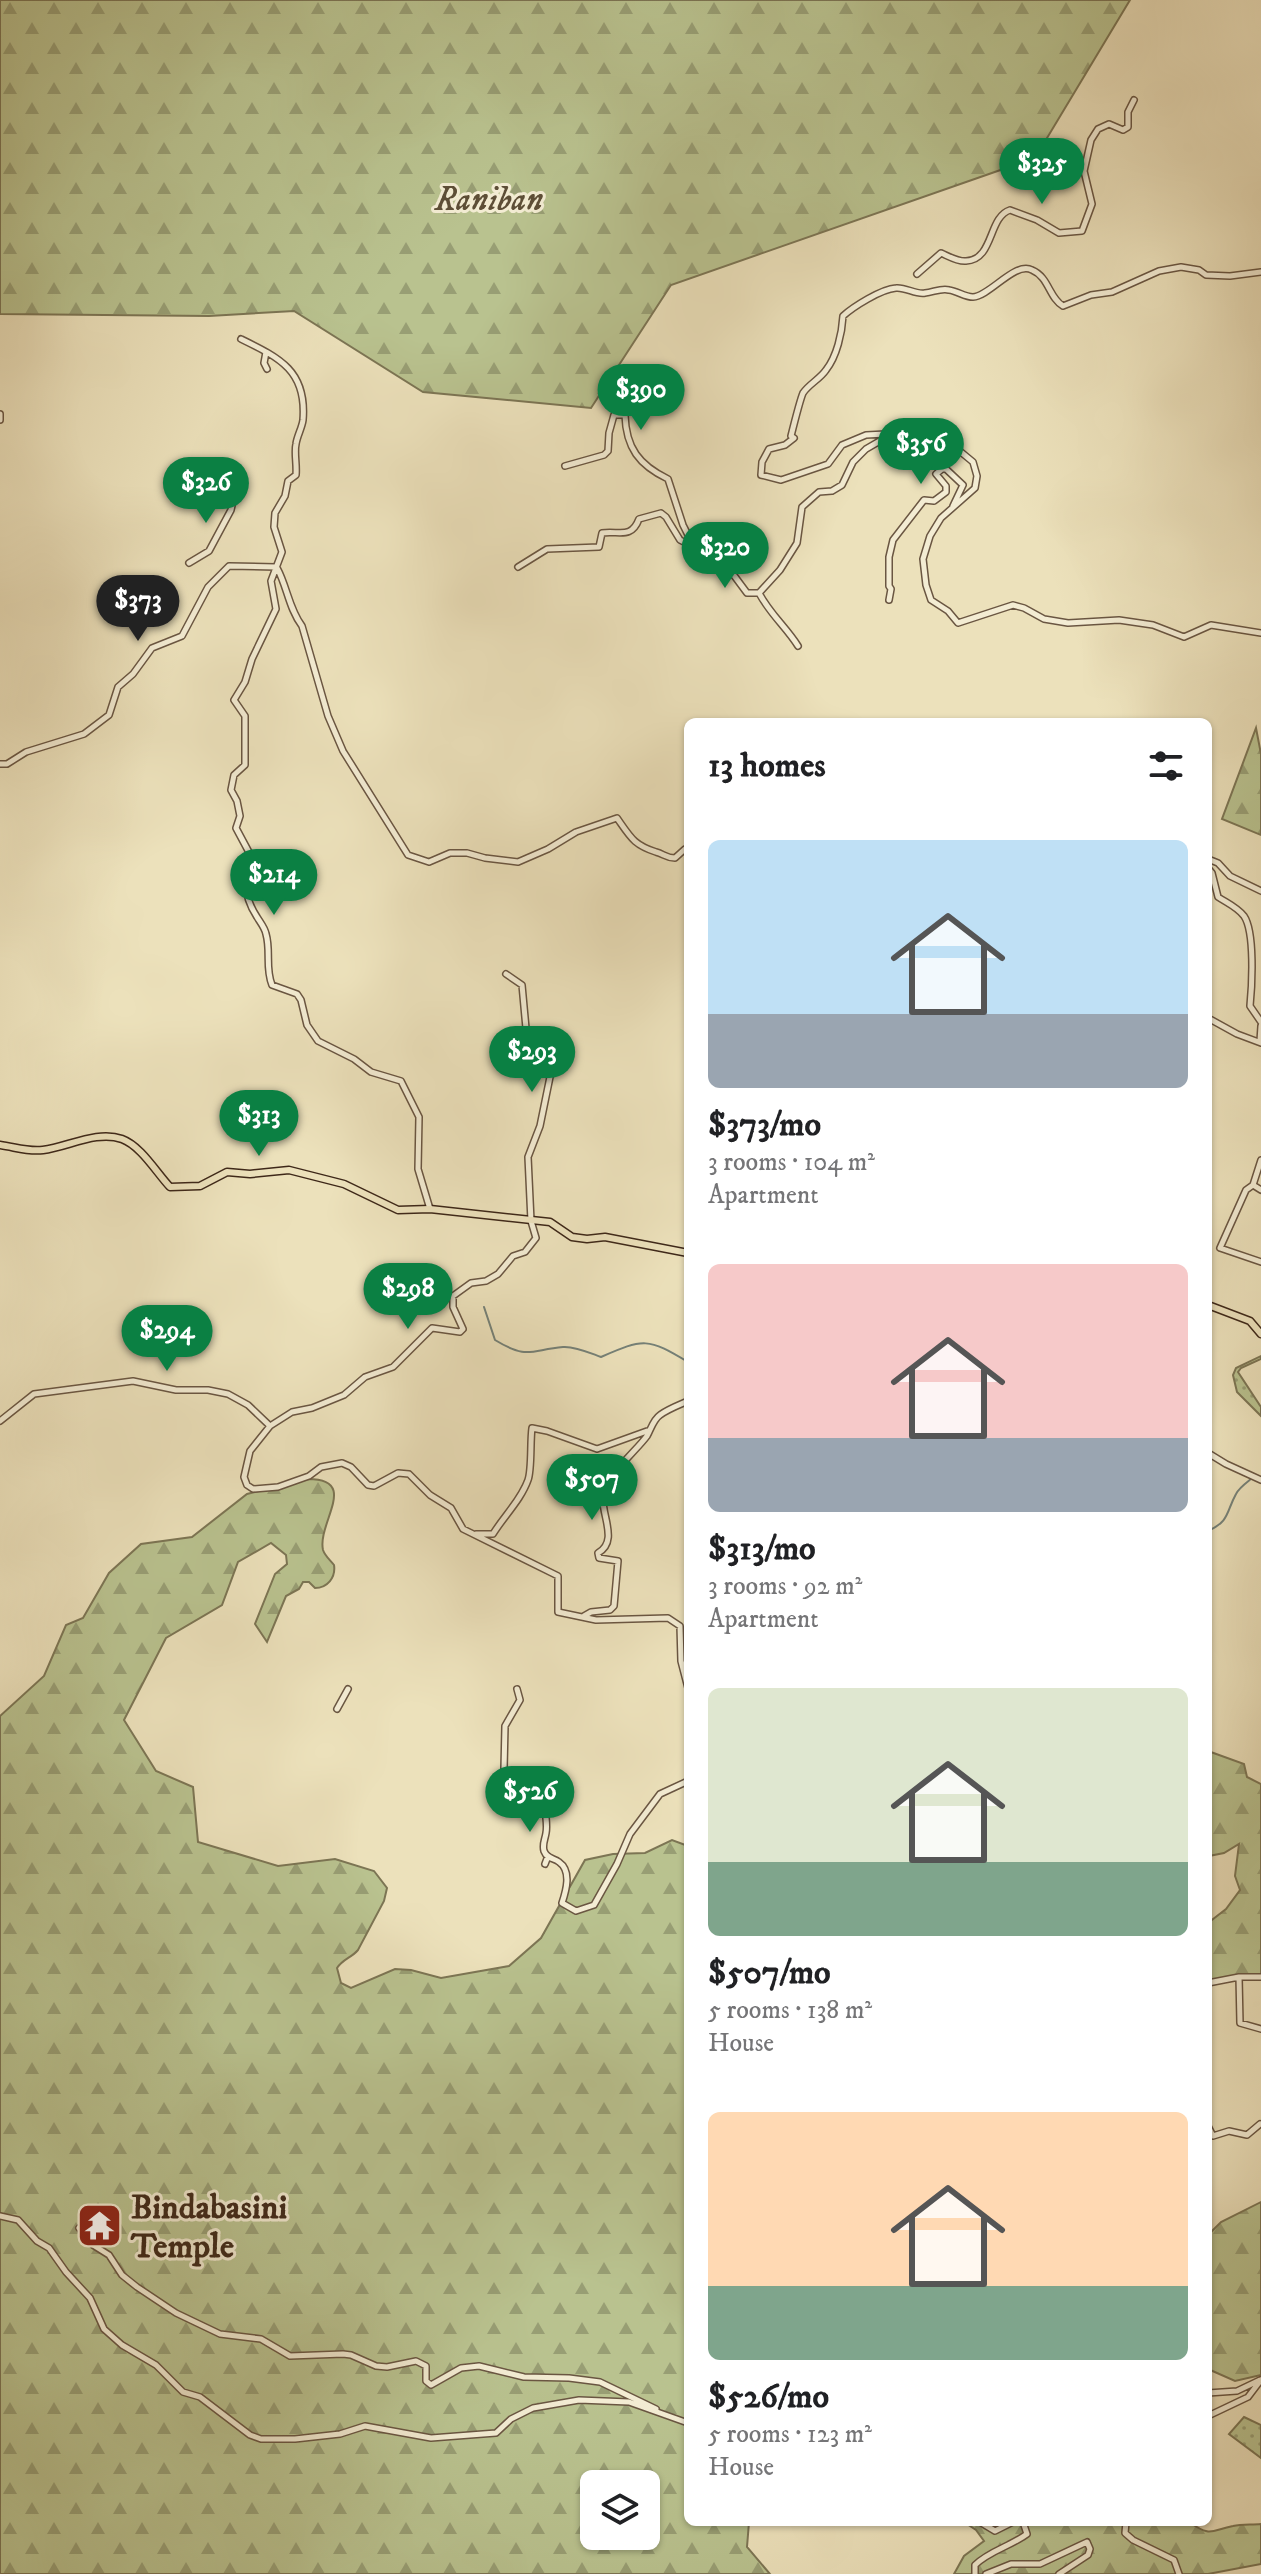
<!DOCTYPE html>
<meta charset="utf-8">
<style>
:root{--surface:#fff;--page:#f2f2f2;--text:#202124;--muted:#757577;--accent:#0b8043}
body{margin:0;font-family:"IM FELL DW Pica",serif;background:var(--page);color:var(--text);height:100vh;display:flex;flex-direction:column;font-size:30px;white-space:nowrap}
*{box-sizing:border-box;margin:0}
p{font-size:26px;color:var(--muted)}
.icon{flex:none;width:44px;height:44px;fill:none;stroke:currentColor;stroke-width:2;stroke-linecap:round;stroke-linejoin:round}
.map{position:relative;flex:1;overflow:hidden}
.sheet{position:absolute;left:684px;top:718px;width:528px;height:1808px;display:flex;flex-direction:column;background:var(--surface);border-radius:12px;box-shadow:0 2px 6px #0004}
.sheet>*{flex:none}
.tools{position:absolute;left:580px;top:2470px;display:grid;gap:16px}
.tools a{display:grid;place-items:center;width:80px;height:80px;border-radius:12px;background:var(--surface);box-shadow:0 2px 6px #0004;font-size:40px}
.price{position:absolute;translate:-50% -68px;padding:0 18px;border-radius:28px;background:var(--accent);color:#fff;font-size:26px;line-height:52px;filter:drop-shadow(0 2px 4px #0008)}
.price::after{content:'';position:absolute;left:50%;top:48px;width:24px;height:18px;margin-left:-12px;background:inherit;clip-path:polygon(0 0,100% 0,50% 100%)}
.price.on{background:#222;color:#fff}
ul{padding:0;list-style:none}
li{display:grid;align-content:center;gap:16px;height:424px;padding:0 24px}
li span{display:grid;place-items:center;height:248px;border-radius:12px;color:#555}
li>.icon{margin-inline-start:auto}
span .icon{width:144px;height:144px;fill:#fffc;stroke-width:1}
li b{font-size:34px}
h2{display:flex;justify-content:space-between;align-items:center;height:96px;padding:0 24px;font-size:34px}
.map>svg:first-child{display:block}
.grass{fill:url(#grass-dots);stroke:#7c7554;stroke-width:2}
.forest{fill:url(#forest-firs);stroke:#7c7554;stroke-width:2;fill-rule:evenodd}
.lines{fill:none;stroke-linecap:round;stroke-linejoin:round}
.stream{stroke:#758178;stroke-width:2}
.minor-casing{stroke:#6a5642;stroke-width:8}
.major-casing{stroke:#3e2819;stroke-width:9}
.minor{stroke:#f3ecd3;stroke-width:5}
.major{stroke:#ece1bb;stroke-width:6}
.labels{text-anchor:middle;stroke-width:6;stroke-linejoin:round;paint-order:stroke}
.park-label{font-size:34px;font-style:italic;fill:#5d4e36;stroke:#f3ecd3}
.poi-label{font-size:34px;font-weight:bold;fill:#3e2819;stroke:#f3ecd3;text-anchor:start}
</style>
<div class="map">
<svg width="1261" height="2574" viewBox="0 0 1261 2574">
<defs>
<pattern id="grass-dots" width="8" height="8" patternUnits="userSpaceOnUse" patternTransform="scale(2)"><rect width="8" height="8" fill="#b9c28f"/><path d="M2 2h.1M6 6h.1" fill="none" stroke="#989e74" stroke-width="1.8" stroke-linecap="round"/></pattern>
<pattern id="forest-firs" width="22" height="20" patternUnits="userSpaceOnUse" patternTransform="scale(2)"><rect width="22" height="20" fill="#b9c28f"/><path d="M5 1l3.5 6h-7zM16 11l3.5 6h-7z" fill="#989e74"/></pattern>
</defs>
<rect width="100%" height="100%" fill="#ece1bb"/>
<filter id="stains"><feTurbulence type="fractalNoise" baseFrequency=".0025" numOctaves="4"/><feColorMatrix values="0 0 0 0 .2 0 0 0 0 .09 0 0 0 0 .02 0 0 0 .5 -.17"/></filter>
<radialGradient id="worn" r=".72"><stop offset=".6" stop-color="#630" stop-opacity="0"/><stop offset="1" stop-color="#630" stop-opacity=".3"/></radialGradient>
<path class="grass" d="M 1261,1356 L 1261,1359 L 1241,1368 L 1238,1372 L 1261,1407 L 1261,1416 L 1237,1392 L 1233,1375 L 1236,1368 Z
M 1244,2417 L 1261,2425 L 1261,2458 L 1229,2434 Z"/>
<path class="forest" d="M 0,0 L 1130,0 L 1035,158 L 671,285 L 591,408 L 423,392 L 294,311 L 209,316 L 0,314 Z
M 1256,728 L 1261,754 L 1261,835 L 1222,819 Z
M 308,1479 C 360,1479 317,1523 323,1550 C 325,1556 330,1560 334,1565 C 336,1578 327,1588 315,1588 L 309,1582 L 303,1582 L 299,1589 L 286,1596 L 267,1642 L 255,1624 L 275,1574 L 287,1564 L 286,1555 L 271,1543 L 238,1562 L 222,1605 L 166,1638 L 124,1720 L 156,1771 L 193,1787 L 198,1842 L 278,1866 L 335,1859 L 374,1871 L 387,1888 L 384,1901 L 358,1950 C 351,1958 343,1959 337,1968 L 341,1983 L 351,1988 L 395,1969 L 411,1970 L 441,1978 L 509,1966 L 541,1938 L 585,1860 L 613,1854 L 645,1853 L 672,1840 L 688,1846 L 688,2522 L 749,2522 L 747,2547 L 770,2574 L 0,2574 L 0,1716 L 44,1676 L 66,1625 L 83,1618 L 109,1573 L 141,1544 L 192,1537 L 247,1494 ZM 594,2484 L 646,2484 L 646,2536 L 594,2536 Z
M 1208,1751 L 1244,1764 L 1247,1777 L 1261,1784 L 1261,1976 L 1208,1984 L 1208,1923 L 1226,1909 L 1240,1890 L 1235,1876 L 1239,1844 L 1224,1853 L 1209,1856 Z
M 1261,2202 L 1261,2375 L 1235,2381 L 1208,2369 L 1208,2235 L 1221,2222 Z
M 964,2522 L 1189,2522 C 1212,2538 1211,2530 1233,2526 C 1242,2524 1252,2525 1261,2524 L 1261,2564 L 1208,2574 L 954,2574 L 964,2556 L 984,2541 L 976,2530 Z"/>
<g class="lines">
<path class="stream" d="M 484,1307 L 495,1340 C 528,1360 530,1350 563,1347 C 575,1346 590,1353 601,1357 C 644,1338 648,1338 688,1362
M 1208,1531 C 1230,1521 1226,1512 1236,1494 C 1239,1488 1246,1483 1251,1479"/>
<defs>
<path id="minor" d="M 917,274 L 941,253 C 948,256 958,262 966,261 C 994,260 988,217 1010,210 L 1037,220 L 1059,233 L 1082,231 L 1092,204 L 1084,171 L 1091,140 L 1098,129 L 1109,124 L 1123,130 L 1128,127 L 1128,112 L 1134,100
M 241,339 C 280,358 307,371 303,420 C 302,428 297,436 296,444 C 294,453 297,464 296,475 L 288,481 L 285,496 L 275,513 L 274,527 L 282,552 L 271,581 L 276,609 L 252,659 L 245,682 L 234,700 L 245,716 L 245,765 L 234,775 L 231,790 L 237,801 L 240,816 L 236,828 L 251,856 C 242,878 244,897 257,917 C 260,922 265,928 266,934 C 271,951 265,968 272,985 L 297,994 L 301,1000 L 307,1025 L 318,1041 L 354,1059 L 371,1072 L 401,1081 L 419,1117 L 418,1169 L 430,1209
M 266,352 L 264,363 L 267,369
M 0,414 L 0,420
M 889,439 L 886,434 L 866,435 L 842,445 L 828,464 L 781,480 L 761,475 L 762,462 L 769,449 L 785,445 L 794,438 L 791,436 C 793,428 800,400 803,393 C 809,384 820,379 826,370 C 837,356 842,333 843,316 C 853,307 881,289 896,288 C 906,287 916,295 925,293 C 934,292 941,288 949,290 C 957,291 965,297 973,297 C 990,296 1015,261 1032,270 C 1049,277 1049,298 1063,306 L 1091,295 L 1112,292 L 1159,271 L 1181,267 L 1199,270 L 1206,275 L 1230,276 L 1261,272
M 565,466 L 604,455 L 608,451 L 609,433 L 614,415 L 625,415 C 626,448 639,465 668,479 L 683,525 L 688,535 L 702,549
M 189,563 L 209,551 L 231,510 L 235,492
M 518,567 L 547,549 L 599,547 L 602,533 C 618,530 631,540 639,519 L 661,513 L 666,517 L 680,540 L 724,562 L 747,593 L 759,593 L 780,570 L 797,543 L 802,507 L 819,492 L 832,491 L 842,485 L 853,462 L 866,449 L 885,438 L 907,452 L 944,438 L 973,462 L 977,476 L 975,488 L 941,518 L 930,536 L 923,559 L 926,585 L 931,600 L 948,611 L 958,623 L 1013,605 L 1024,608 L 1044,619 L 1068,623 L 1119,620 L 1153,625 L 1184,637 L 1211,625 L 1261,633
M 277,568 C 287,586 289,609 302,626 L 328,716 L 343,751 L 408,855 L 429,862 L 450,853 L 467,853 L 485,858 L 518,862 L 548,849 L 576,832 L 617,818 C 631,838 634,845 656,852 C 664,854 666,858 675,858 L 685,849 L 688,851
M 759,593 C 770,614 786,627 798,646
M 889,600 L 891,589 L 889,586 L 889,557 L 893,540 L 924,500 L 934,501 L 946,492 L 946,486 L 936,474 L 942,469 L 946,469 L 963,485 L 953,506
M 0,764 L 7,764 L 26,752 L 84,734 L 109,715 L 118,687 L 133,674 L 152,648 L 182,636 L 208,587 L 229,566 L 276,567
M 1208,859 L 1218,863 L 1230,876 L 1261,891
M 1208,868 L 1212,873 L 1218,897 C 1227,903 1237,907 1244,916 C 1255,932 1252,986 1250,1006 L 1261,1022
M 506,974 L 522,985 L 527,1039 L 525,1072 L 548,1074 L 550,1077 L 540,1126 L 528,1157 L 531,1221 L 536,1238 L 525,1252 L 513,1256 L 498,1274 L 486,1281 L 471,1283 L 453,1296 L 453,1307 L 463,1329 L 460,1332 L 432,1328 L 393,1367 L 365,1377 L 344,1395 L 312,1408 L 292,1412 L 270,1426 L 250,1451 L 244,1477 L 247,1485 L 253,1489 L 278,1487 L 309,1476 L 321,1467 L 342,1463 L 351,1467 L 368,1485 L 374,1486 L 398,1473 L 409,1474 L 430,1495 L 451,1508 L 463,1529 L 558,1576 L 558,1612 L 596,1620 L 668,1618 L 680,1626 L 681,1661 L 688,1688
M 1208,1018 L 1237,1034 L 1261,1043
M 1260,1041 L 1261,1026
M 1261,1160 L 1253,1185 L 1261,1190
M 1253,1185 L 1246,1190 L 1220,1248 L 1261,1262
M 0,1421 L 34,1394 L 133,1381 L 176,1390 L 208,1390 L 228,1394 L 248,1405 L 270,1426
M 1208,1453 L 1226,1464 L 1261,1480
M 476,1534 L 493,1534 C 504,1516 521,1500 528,1480 C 532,1469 530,1442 532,1428 L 547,1431 L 597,1449 L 647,1431
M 584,1616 L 591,1612 L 610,1610 L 614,1606 L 618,1561 L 599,1558 L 598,1553 C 619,1541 601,1515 603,1496 C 604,1478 637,1450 647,1436 C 651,1429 653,1420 660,1415 C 668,1409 679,1405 688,1401
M 517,1689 L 520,1700 L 505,1726 L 504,1769 C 518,1788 532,1783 546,1801 C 544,1813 548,1823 546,1833 C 545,1840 542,1844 544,1851 C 547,1859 554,1858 559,1862 C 572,1871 566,1891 562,1903 L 576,1911 L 594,1905 L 617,1864 L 630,1834 L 660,1794 L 688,1781
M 337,1709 L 348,1689
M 545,1864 L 548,1856
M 1239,1977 L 1240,2023 L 1261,2029
M 1208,1983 L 1239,1977 L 1261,1977
M 1208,2126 L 1213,2136 L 1229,2131 L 1247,2135 L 1260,2124
M 0,2216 L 18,2220 L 37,2241 L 49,2248 L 66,2272 L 90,2298 L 104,2329 L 122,2345 L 156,2365 L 183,2392 L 200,2397 L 250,2435 L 261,2439 L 295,2439 L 340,2434 L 365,2426 L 431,2438 L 496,2433 L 511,2419 L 533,2408 L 579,2400 L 629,2402 L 688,2423
M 79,2228 L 93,2245 L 109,2255 L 122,2275 L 137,2287 L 176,2313 L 220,2334 L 261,2339 L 290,2356 L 343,2354 L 351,2355 L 376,2366 L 387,2367 L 416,2361 L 426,2366 L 426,2381 L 431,2385 L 461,2368 L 479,2366 L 524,2377 L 569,2378 L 600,2382 L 656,2409
M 1208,2393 L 1237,2391 L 1260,2380
M 1208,2416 L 1248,2397 L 1261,2380
M 980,2522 L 995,2531 L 1013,2522
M 1126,2522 L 1125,2533 L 1133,2540 L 1174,2560 L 1179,2574
M 975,2574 L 975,2565 C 989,2551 1011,2546 1027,2534 L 1023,2522
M 986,2574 L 1011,2564 L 1040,2564 L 1087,2542 L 1090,2549 L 1088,2555 L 1059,2574"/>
<path id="major" d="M 0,1145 C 15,1147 28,1152 43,1150 C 68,1147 97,1130 122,1139 C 141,1146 156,1172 170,1187 L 200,1186 L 227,1172 L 250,1174 L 289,1170 L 344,1184 L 398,1210 L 430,1209 L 550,1222 L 572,1237 L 587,1239 L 605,1237 L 688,1253
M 1208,1305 L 1250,1321 L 1261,1334"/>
</defs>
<use href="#minor" class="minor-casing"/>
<use href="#major" class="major-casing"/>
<use href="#minor" class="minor"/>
<use href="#major" class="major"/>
</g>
<defs>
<symbol id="temple-square" viewBox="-11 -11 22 22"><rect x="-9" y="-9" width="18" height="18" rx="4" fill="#8f2418" stroke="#f3ecd3"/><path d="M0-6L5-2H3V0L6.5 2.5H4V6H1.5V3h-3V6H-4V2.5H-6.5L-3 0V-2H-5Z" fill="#fff"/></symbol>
</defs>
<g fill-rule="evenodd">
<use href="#temple-square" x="74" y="2200" width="51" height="51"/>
</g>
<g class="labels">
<g class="park-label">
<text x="489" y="210">Raniban</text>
</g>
<g class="poi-label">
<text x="131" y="2218">Bindabasini<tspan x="131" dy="39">Temple</tspan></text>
</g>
</g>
<rect width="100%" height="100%" filter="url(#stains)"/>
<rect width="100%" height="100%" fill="url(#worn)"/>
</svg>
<div class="tools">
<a><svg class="icon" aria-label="layers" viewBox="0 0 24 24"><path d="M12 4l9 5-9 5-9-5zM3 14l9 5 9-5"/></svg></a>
</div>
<b class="price" style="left:1042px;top:206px">$325</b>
<b class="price" style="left:641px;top:432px">$390</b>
<b class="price" style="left:921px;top:486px">$356</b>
<b class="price" style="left:206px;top:525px">$326</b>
<b class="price" style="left:725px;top:590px">$320</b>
<b class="price on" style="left:138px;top:643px">$373</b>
<b class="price" style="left:274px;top:917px">$214</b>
<b class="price" style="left:532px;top:1094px">$293</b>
<b class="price" style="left:259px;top:1158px">$313</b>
<b class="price" style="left:408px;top:1331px">$298</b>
<b class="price" style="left:167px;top:1373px">$294</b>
<b class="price" style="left:592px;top:1522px">$507</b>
<b class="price" style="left:530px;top:1834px">$526</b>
<section class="sheet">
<h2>13 homes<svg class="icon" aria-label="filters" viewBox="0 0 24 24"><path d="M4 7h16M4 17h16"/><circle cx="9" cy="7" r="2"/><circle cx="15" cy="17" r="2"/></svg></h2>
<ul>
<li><span style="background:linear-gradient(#bfe0f5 70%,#9aa5b1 0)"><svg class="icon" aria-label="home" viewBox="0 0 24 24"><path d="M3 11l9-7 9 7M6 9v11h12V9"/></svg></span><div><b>$373/mo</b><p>3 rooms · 104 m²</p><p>Apartment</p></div></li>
<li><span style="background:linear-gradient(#f6c9c9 70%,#9aa5b1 0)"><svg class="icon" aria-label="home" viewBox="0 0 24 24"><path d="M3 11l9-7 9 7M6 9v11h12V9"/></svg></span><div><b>$313/mo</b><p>3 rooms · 92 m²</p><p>Apartment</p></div></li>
<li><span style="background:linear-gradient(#dfe7d0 70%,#7fa58c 0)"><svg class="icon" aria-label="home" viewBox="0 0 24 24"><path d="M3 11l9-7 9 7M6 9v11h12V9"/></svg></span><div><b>$507/mo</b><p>5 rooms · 138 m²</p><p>House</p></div></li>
<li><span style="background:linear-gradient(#ffd9b3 70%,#7fa58c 0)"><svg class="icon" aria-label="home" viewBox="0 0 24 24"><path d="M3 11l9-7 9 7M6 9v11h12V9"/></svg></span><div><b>$526/mo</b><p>5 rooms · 123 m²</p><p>House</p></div></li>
</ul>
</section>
</div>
